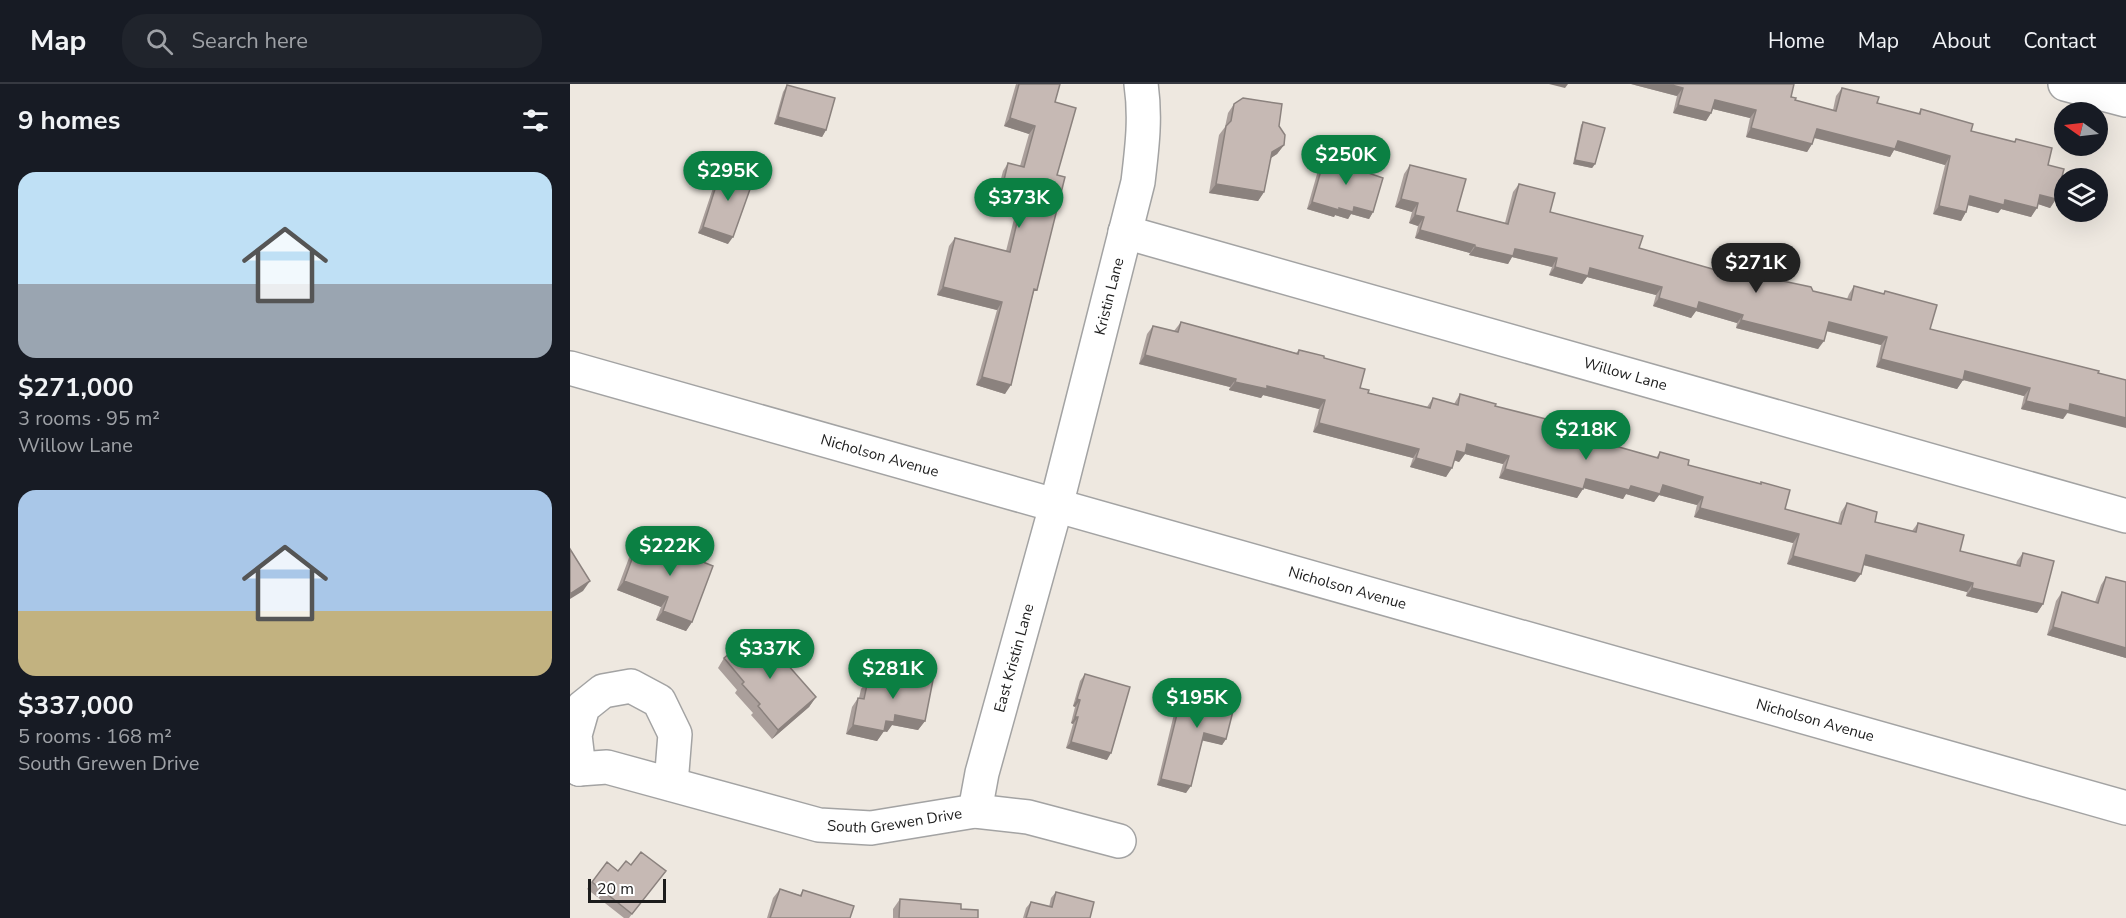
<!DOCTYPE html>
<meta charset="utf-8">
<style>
:root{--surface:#171b24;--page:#20242c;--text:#f1f3f6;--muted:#9ea1a6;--line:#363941;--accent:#0b8043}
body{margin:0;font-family:"Nunito Sans",sans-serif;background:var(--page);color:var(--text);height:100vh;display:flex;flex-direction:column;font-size:22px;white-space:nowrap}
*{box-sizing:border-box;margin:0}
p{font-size:20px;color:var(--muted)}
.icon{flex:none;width:33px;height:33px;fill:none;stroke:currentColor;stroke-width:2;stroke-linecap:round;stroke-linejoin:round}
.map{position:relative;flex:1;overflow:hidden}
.drawer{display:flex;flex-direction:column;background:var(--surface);width:570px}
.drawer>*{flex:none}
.needle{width:39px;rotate:284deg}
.tools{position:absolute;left:1484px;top:18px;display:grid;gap:12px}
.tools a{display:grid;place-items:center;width:54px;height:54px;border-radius:50%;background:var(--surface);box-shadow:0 6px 24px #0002;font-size:30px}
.scale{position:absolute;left:18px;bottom:15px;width:78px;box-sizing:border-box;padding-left:6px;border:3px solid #1c1c1c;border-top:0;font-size:16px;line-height:21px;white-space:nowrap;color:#1c1c1c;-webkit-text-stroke:4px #fff;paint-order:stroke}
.price{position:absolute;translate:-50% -51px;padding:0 14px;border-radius:21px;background:var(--accent);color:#fff;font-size:20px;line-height:39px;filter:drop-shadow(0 2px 3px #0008)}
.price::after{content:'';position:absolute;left:50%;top:36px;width:18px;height:14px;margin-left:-9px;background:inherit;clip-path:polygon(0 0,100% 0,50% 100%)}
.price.on{background:#222;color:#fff}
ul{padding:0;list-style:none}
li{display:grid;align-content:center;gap:12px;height:318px;padding:0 18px}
li span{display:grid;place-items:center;height:186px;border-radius:18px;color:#555}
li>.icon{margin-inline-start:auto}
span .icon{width:108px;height:108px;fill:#fffc;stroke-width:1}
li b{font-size:26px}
h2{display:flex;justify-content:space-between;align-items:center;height:72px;padding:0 18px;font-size:26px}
header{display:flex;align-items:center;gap:36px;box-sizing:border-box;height:84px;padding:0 30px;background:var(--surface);border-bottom:2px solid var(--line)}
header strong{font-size:28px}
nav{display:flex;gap:33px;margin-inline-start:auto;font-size:21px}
.search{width:420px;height:54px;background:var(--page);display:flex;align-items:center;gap:15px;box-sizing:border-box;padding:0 21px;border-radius:24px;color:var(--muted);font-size:22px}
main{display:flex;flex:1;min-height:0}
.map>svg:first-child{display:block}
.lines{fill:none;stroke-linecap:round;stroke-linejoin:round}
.minor-casing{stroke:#a3a3a3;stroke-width:36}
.minor{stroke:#fff;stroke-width:33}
.wall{fill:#aa9f9b}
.shaded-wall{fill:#8b827e}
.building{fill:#c6b9b4;stroke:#8b827e;stroke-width:1.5}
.labels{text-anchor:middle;stroke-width:4.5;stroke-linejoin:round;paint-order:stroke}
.street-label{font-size:15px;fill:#1c1c1c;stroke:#fff}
</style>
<header>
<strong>Map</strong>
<div class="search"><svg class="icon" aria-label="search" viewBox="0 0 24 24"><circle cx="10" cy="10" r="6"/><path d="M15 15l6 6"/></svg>Search here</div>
<nav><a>Home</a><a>Map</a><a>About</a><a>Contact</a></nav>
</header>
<main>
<section class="drawer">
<h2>9 homes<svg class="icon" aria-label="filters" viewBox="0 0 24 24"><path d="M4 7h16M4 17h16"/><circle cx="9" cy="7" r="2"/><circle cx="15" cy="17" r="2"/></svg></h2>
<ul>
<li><span style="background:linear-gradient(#bfe0f5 60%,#9aa5b1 0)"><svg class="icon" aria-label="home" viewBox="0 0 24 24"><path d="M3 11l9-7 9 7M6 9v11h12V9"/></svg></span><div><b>$271,000</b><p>3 rooms · 95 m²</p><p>Willow Lane</p></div></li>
<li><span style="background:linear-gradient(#a9c7e8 65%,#c2b280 0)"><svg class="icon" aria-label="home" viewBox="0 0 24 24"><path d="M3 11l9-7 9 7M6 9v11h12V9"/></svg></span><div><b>$337,000</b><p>5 rooms · 168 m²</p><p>South Grewen Drive</p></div></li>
</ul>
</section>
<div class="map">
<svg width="1556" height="834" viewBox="0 0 1556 834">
<rect width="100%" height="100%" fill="#eee8e0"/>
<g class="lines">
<defs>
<g id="minor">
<path d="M 1495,0 L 1556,16"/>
<path id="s1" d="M 555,148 L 1556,432"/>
<path id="s2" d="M 0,284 L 1556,724"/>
<path id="s3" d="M 9,685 L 37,683 L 249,741 L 301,744 L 405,727 L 458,733 L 549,757"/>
<path d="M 9,685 L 5,651 L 13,623 L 33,607 L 61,602 L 89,617 L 105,650 L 101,700"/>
<path id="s4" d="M 405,727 L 412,689 L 486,422 L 568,98 C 572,64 576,34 571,0"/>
</g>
</defs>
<use href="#minor" class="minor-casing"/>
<use href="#minor" class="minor"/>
</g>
<path class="wall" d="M 446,0 L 490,0 L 485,18 L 487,91 L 463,211 L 435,310 L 406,301 L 427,226 L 367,211 L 379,162 L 385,154 L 436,167 L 445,131 L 423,125 L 433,87 L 438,79 L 450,82 L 459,50 L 434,42 Z
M 1061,0 L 1221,13 L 1225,16 L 1263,26 L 1266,12 L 1272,4 L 1307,19 L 1348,30 L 1351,25 L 1401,47 L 1444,58 L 1446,55 L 1478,81 L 1486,115 L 1480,124 L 1468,120 L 1461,133 L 1431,125 L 1428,129 L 1398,121 L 1396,128 L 1391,137 L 1363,130 L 1375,81 L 1324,66 L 1320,73 L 1244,54 L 1242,60 L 1237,68 L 1176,53 L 1180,34 L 1143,25 L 1141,29 L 1136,37 L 1103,29 L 1107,12 Z
M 217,1 L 256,46 L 252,53 L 204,40 L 213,8 Z
M 664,20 L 709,42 L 714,61 L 707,70 L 700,74 L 694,108 L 688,117 L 639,109 L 649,51 L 655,43 L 658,29 Z
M 1013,38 L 1025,80 L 1022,84 L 1003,80 L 1011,41 Z
M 756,69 L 781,83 L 803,128 L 799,135 L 781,130 L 778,135 L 765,131 L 764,133 L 737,125 L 751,76 Z
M 840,81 L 887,127 L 935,139 L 943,108 L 949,100 L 980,128 L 1069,164 L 1178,195 L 1184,187 L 1243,207 L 1277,215 L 1279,210 L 1284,202 L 1313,210 L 1315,207 L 1360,245 L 1529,287 L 1493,335 L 1451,325 L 1454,312 L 1393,296 L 1387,305 L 1306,283 L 1311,261 L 1256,247 L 1248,265 L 1166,244 L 1167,239 L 1126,227 L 1121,234 L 1083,222 L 1086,211 L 1017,193 L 1012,200 L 979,191 L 982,183 L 942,173 L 938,180 L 899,171 L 900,169 L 845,154 L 848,142 L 839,139 L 842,128 L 825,123 L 834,90 Z
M 152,83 L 158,160 L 128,149 L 148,89 Z
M 611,238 L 726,269 L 729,266 L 754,274 L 790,304 L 798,309 L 857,323 L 863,314 L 884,320 L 890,310 L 925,322 L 978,343 L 1086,374 L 1090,368 L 1118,381 L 1190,400 L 1191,398 L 1215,425 L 1268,439 L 1271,428 L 1277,419 L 1305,438 L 1342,447 L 1348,439 L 1390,467 L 1446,481 L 1447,477 L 1453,469 L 1473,520 L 1467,529 L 1396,512 L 1397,508 L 1293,481 L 1285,498 L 1217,480 L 1223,459 L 1124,433 L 1127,421 L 1089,411 L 1084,418 L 1056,410 L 1053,415 L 1013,404 L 1007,414 L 929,394 L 933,380 L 895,370 L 889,378 L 884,376 L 876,393 L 840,383 L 843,374 L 743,348 L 749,325 L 693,311 L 691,314 L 659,306 L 660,303 L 569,280 L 577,250 L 583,242 L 604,247 Z
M 70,453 L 122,538 L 116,547 L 86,536 L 91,523 L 47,506 L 63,463 Z
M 1536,493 L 1556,574 L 1477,551 L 1486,517 L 1492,508 L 1525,518 L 1531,501 Z
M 154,574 L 246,613 L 239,623 L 202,655 L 181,631 L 183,629 L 165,609 L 167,606 L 148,584 Z
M 307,586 L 355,637 L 348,646 L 322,641 L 317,648 L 314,647 L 307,657 L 276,650 L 282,623 L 288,614 L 289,614 L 291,605 L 298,596 L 301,596 Z
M 515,590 L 537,676 L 496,664 L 503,640 L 501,639 L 505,623 L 503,622 L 510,597 Z
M 640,600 L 656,655 L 652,661 L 633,656 L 616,709 L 587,701 L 609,609 L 614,602 L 635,608 Z
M 37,778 L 48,787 L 91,793 L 59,834 L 54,834 L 17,805 Z
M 210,805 L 230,811 L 233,806 L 280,834 L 197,834 L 203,814 Z
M 486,808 L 520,834 L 453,834 L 456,824 L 461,818 L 479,823 L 481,814 Z
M 330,815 L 391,825 L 408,834 L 323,834 L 323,825 Z"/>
<path class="shaded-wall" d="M 979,0 L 998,0 L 995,4 Z
M 1061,0 L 1098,0 L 1113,4 L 1107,12 Z
M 1145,16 L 1186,26 L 1180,34 L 1139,24 Z
M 1108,21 L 1141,29 L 1136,37 L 1103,29 Z
M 208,33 L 256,46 L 252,53 L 204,40 Z
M 440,34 L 465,42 L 459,50 L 434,42 Z
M 1181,44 L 1242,60 L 1237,68 L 1176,53 Z
M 1247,45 L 1328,57 L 1380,72 L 1375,81 L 1324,66 L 1320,73 L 1241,53 Z
M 714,61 L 707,70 L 695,78 L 702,68 Z
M 1005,76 L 1025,80 L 1022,84 L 1003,80 Z
M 646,100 L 694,108 L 688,117 L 639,109 Z
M 1470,111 L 1486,115 L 1480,124 L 1465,119 Z
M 1400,112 L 1435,116 L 1467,124 L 1461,133 L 1431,125 L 1428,129 L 1394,120 Z
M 831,115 L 848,119 L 842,128 L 825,123 Z
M 429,117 L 451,122 L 445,131 L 423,125 Z
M 742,118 L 769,124 L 784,123 L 803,128 L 799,135 L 781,130 L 778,135 L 765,131 L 764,133 L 737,125 Z
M 1369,122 L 1396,128 L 1391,137 L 1363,130 Z
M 845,131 L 854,133 L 848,142 L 839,139 Z
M 133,143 L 163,153 L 158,160 L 128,149 Z
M 850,146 L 905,161 L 900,169 L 845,154 Z
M 905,163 L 945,165 L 987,174 L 982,183 L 942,173 L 938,180 L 899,171 Z
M 985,183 L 1020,184 L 1092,203 L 1086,211 L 1017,193 L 1012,200 L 979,191 Z
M 373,203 L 432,218 L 427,226 L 367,211 Z
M 1089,214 L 1129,218 L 1173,231 L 1167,239 L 1126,227 L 1121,234 L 1083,222 Z
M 1171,236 L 1254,257 L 1248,265 L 1166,244 Z
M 1259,238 L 1317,253 L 1311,261 L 1253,246 Z
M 575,271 L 666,295 L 660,303 L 569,280 Z
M 1311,275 L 1393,296 L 1387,305 L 1306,283 Z
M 1395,287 L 1460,304 L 1454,312 L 1390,295 Z
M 412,293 L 441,301 L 435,310 L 406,301 Z
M 665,298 L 697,302 L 755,316 L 749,325 L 693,311 L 691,314 L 659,306 Z
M 1456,317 L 1500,320 L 1556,334 L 1556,344 L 1497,329 L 1493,335 L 1451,325 Z
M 749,339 L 849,365 L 843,374 L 743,348 Z
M 897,360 L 939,372 L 933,380 L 895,370 L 889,378 L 881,375 L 887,367 Z
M 846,374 L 882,384 L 876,393 L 840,383 Z
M 935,385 L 1013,405 L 1007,414 L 929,394 Z
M 1016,395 L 1061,402 L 1093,401 L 1133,413 L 1127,421 L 1089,411 L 1084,418 L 1056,410 L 1053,415 L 1010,403 Z
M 1130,424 L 1229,450 L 1223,459 L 1124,433 Z
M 1296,471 L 1403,499 L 1397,508 L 1290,480 Z
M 1223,472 L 1291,490 L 1285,498 L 1217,480 Z
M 20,497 L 13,507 L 0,515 L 0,510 Z
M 54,497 L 98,513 L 91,523 L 47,506 Z
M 1402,504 L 1473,520 L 1467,529 L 1396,512 Z
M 93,527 L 122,538 L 116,547 L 86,536 Z
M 1483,543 L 1556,564 L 1556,574 L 1477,551 Z
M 246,613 L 239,623 L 202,655 L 208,646 Z
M 507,615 L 510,616 L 505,623 L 503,622 Z
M 325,631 L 355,637 L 348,646 L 322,641 L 317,648 L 309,646 L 316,637 Z
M 505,633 L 508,633 L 503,640 L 501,639 Z
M 283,641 L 314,647 L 307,657 L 276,650 Z
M 634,649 L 656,655 L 652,661 L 630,656 Z
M 501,658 L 541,669 L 537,676 L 496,664 Z
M 591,695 L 621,702 L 616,709 L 587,701 Z"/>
<path class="building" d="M 449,0 L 490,0 L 485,18 L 506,24 L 487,91 L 495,93 L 467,206 L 464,205 L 441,301 L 412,293 L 432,218 L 373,203 L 385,154 L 440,168 L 451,122 L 429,117 L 438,79 L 454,83 L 465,42 L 440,34 Z
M 1098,0 L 1224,0 L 1221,13 L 1226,14 L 1225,16 L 1266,27 L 1272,4 L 1309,13 L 1307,19 L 1350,30 L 1351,25 L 1403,40 L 1401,47 L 1445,58 L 1446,55 L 1482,64 L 1478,81 L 1494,85 L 1486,115 L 1470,111 L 1467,124 L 1435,116 L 1434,121 L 1400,112 L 1396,128 L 1369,122 L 1380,72 L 1328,57 L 1325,65 L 1247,45 L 1242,60 L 1181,44 L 1186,26 L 1145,16 L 1141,29 L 1108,21 L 1113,4 Z
M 217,1 L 265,14 L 256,46 L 208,33 Z
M 673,14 L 712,20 L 709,42 L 715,51 L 714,61 L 702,68 L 694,108 L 646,100 L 656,42 L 661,37 L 664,20 Z
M 1013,38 L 1035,44 L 1025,80 L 1005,76 Z
M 756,69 L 783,77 L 781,83 L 813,94 L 803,128 L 784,123 L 783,128 L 769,124 L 769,126 L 742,118 Z
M 840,81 L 896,95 L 887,127 L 938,140 L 949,100 L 985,109 L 980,128 L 1073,152 L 1069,164 L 1181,196 L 1184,187 L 1209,194 L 1208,196 L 1241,203 L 1243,207 L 1281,216 L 1284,202 L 1314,210 L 1315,207 L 1367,221 L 1360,245 L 1529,287 L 1528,289 L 1556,296 L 1556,334 L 1500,320 L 1499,327 L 1456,317 L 1460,304 L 1395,287 L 1393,296 L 1311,275 L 1317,253 L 1259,238 L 1254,257 L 1171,236 L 1173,231 L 1129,218 L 1127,225 L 1089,214 L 1092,203 L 1020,184 L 1018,192 L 985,183 L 987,174 L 945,165 L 943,172 L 905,163 L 905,161 L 850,146 L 854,133 L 845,131 L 848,119 L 831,115 Z
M 152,83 L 184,94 L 163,153 L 133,143 Z
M 611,238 L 728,270 L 729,266 L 754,272 L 754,274 L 795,285 L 790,304 L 799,306 L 798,309 L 860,324 L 863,314 L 888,321 L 890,310 L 926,320 L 925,322 L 980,336 L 978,343 L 1088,374 L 1090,368 L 1119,376 L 1118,381 L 1191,400 L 1191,398 L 1220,406 L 1215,425 L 1271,440 L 1277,419 L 1307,428 L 1305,438 L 1346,448 L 1348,439 L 1394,451 L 1390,467 L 1450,482 L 1453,469 L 1484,477 L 1473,520 L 1402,504 L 1403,499 L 1296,471 L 1291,490 L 1223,472 L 1229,450 L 1130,424 L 1133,413 L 1093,401 L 1090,410 L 1061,402 L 1059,406 L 1016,395 L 1013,405 L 935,385 L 939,372 L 897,360 L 895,369 L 887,367 L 882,384 L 846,374 L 849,365 L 749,339 L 755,316 L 697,302 L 697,305 L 665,298 L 666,295 L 575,271 L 583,242 L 608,248 Z
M 70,453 L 143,482 L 122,538 L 93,527 L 98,513 L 54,497 Z
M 0,465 L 20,497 L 0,510 Z
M 1536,493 L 1556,498 L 1556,564 L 1483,543 L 1492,508 L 1528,519 Z
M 187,546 L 246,613 L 208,646 L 188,622 L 190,620 L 172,600 L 174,598 L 154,574 Z
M 307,586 L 363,596 L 355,637 L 325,631 L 324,638 L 316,637 L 314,647 L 283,641 L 288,614 L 294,615 L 298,596 L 305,597 Z
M 515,590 L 560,603 L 541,669 L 501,658 L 508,633 L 505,633 L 510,616 L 507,615 Z
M 640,600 L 668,607 L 656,655 L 634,649 L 621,702 L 591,695 L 614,602 L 638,608 Z
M 71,768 L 96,787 L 62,830 L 22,798 L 37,778 L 48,787 L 56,777 L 61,781 Z
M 210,805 L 231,812 L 233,806 L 284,822 L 280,834 L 200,834 Z
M 486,808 L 524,818 L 520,834 L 456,834 L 461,818 L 482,823 Z
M 330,815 L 391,820 L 391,825 L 408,826 L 408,834 L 329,834 Z"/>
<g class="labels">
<g class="street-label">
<text dy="5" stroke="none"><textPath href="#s4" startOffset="532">Kristin Lane</textPath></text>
<text dy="5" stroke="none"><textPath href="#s1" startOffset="520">Willow Lane</textPath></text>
<text dy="5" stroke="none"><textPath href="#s2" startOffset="322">Nicholson Avenue</textPath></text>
<text dy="5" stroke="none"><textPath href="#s2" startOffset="808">Nicholson Avenue</textPath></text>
<text dy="5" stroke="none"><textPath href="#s4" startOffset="158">East Kristin Lane</textPath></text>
<text dy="5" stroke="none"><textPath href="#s2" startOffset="1294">Nicholson Avenue</textPath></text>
<text dy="5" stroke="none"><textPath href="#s3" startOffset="324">South Grewen Drive</textPath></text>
</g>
</g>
</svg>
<div class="tools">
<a><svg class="needle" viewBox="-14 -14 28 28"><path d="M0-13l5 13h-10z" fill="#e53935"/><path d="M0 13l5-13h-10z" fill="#9ea1a6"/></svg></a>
<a><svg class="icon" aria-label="layers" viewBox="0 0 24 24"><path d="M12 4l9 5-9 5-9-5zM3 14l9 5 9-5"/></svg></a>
</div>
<div class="scale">20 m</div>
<b class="price" style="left:776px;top:102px">$250K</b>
<b class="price" style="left:158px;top:118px">$295K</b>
<b class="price" style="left:449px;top:145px">$373K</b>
<b class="price on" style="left:1186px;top:210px">$271K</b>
<b class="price" style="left:1016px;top:377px">$218K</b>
<b class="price" style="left:100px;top:493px">$222K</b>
<b class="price" style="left:200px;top:596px">$337K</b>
<b class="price" style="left:323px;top:616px">$281K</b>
<b class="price" style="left:627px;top:645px">$195K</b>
</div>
</main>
